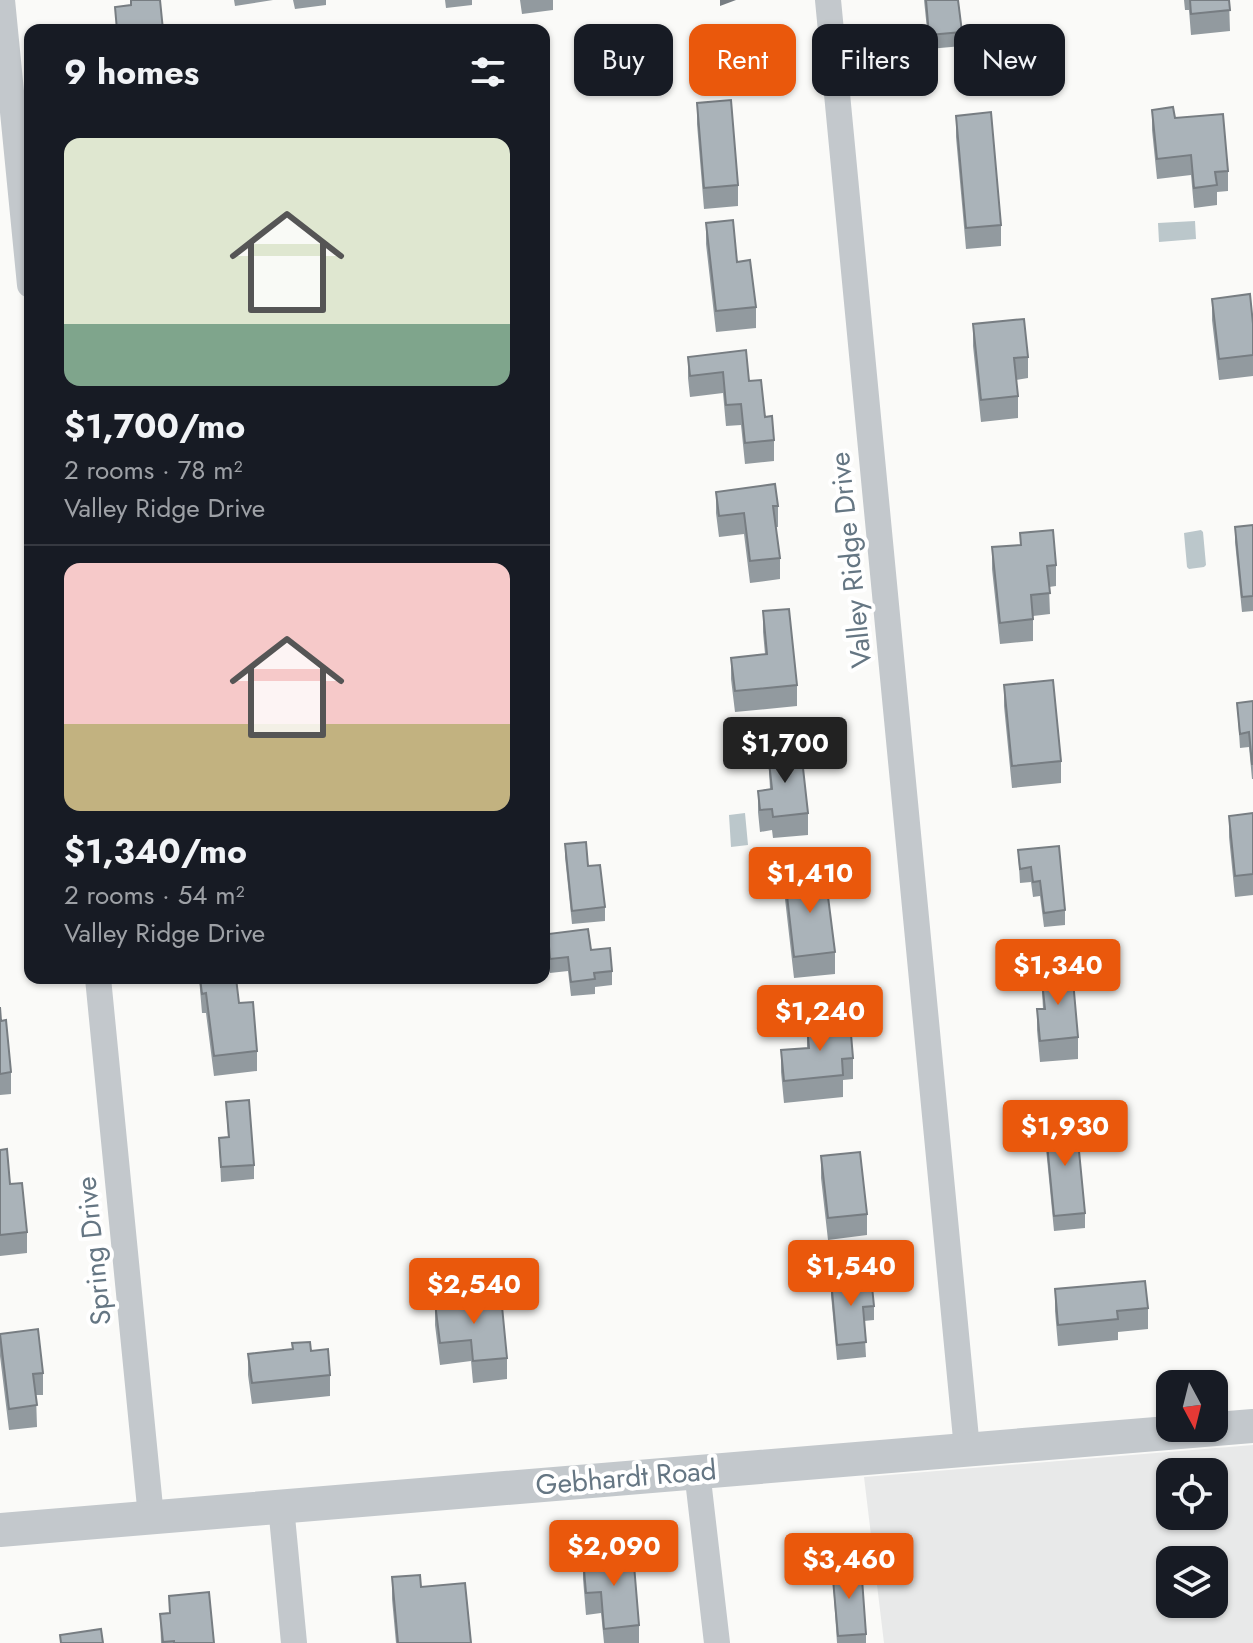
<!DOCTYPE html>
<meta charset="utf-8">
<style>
:root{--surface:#171b24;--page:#20242c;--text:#f1f3f6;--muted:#9ea1a6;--line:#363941;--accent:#ea580c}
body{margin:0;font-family:Jost,sans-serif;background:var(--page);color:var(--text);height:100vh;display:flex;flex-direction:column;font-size:30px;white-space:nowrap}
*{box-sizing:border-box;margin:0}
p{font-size:26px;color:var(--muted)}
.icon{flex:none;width:44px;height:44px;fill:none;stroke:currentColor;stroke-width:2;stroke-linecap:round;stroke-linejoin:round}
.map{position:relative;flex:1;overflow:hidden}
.details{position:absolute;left:24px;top:24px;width:526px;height:960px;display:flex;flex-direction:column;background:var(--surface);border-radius:16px;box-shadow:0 2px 6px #0004}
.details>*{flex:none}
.hud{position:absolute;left:574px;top:24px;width:558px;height:72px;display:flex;gap:16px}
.needle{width:52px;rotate:173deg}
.controls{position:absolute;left:1156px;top:1370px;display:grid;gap:16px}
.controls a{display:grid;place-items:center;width:72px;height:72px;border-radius:16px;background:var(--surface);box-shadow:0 2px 6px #0004;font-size:40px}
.price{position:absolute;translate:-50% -68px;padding:0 18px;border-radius:8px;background:var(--accent);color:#fff;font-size:26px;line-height:52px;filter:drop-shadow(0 2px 4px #0008)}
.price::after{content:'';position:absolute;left:50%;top:48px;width:24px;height:18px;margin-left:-12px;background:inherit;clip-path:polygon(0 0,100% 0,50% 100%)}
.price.active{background:#222;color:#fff}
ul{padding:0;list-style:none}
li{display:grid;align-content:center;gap:16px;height:424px;padding:0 40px}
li+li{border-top:2px solid var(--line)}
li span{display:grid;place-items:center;height:248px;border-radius:16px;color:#555}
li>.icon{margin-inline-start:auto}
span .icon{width:144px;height:144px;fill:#fffc;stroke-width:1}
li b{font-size:34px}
h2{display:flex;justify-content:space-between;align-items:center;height:96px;padding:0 40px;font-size:34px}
.chip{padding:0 28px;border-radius:16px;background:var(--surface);box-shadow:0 2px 6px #0004;font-size:28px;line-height:72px}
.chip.active{background:var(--accent);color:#fff}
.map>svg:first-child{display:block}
.built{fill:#e8e9e9;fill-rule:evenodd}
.water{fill:#bbc7cb}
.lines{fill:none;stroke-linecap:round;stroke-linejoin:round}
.minor{stroke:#c3c8cc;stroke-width:26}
.tertiary{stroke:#c3c8cc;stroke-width:34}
.wall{fill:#929a9f}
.shaded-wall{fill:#777d82}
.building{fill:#aab3b9;stroke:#777d82;stroke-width:2}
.labels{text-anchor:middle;stroke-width:8;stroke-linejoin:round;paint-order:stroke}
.street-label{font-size:28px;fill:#657683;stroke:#fff}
</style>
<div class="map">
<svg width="1253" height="1643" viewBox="0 0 1253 1643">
<rect width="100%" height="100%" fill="#fafaf8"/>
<path class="built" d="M 1253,1445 L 1253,1643 L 884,1643 L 864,1477 ZM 1170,1472 L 1214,1472 L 1214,1516 L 1170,1516 ZM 1170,1560 L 1214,1560 L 1214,1604 L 1170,1604 Z"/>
<path class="water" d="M 1195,221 L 1196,239 L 1159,242 L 1158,223 Z
M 1201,530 L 1203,532 L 1206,565 L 1204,567 L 1189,569 L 1187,567 L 1184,533 Z
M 745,813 L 748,845 L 731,847 L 729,815 Z"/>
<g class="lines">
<path class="minor" d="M 2,0 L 30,285
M 828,0 L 967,1449
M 98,978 L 151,1517
M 697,1471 L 717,1643
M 281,1506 L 294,1643"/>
<path class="tertiary" d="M 0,1530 L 1253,1426"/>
</g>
<path class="wall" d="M 234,0 L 273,0 L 235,6 Z
M 293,0 L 326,0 L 326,5 L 295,9 Z
M 445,0 L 472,0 L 472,5 L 446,8 Z
M 520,0 L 553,0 L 553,10 L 522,14 Z
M 924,0 L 958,0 L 962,32 L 962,46 L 929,49 Z
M 1184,0 L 1229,0 L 1230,31 L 1191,35 L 1189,10 L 1185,10 Z
M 697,103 L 738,185 L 738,206 L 704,209 L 697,124 Z
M 1152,110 L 1175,118 L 1228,171 L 1228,191 L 1217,192 L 1217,205 L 1194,208 L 1191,175 L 1157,179 L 1152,130 Z
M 956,116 L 1001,225 L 1001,246 L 966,249 L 956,137 Z
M 706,223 L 737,262 L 756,307 L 756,328 L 716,332 L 706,244 Z
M 1212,299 L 1253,324 L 1253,376 L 1219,380 L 1212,320 Z
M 973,324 L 1028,357 L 1028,378 L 1016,380 L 1018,396 L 1018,418 L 981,422 L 973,346 Z
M 688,357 L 749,381 L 774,440 L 774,461 L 745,464 L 741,425 L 726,426 L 723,393 L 690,397 L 688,378 Z
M 716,492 L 778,506 L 778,527 L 776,527 L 780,558 L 780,579 L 750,583 L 744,534 L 719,537 L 716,513 Z
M 1253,525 L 1253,611 L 1242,612 L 1235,542 L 1235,527 Z
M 1020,533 L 1056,565 L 1056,586 L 1049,587 L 1050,614 L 1033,616 L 1033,641 L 1000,644 L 992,569 L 992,547 L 1020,545 Z
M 763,611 L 797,685 L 797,706 L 735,712 L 731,679 L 731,658 L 765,654 L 763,632 Z
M 1004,685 L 1061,761 L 1061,783 L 1012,788 L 1004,706 Z
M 1253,701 L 1253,779 L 1252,779 L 1249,747 L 1240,748 L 1237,703 Z
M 768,753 L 808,813 L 808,835 L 773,838 L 772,830 L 760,832 L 758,812 L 758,791 L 770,789 Z
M 1253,813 L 1253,895 L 1235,897 L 1229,837 L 1229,816 Z
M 565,844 L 588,866 L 605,907 L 605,921 L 572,924 L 565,857 Z
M 1018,850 L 1065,910 L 1065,925 L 1044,927 L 1040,896 L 1033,897 L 1031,882 L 1020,883 Z
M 785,878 L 835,952 L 835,974 L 794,978 L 785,899 Z
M 548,934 L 591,950 L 612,971 L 612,985 L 595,987 L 595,994 L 571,996 L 568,971 L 550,973 L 548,948 Z
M 1041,972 L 1078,1037 L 1078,1059 L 1040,1062 L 1037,1030 L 1037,1009 L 1043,1009 Z
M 199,978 L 236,978 L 239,1003 L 257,1051 L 257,1071 L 214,1076 L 206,1013 L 202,1013 Z
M 0,1007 L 1,1021 L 11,1072 L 11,1094 L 0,1095 Z
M 807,1026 L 853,1058 L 853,1079 L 843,1080 L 843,1097 L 784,1103 L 781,1072 L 781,1050 L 807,1048 Z
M 226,1102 L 254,1165 L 254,1179 L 221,1182 L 219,1138 L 228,1137 Z
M 1045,1123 L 1085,1213 L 1085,1228 L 1054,1231 L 1045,1138 Z
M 0,1150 L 10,1184 L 27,1232 L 27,1253 L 0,1256 Z
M 821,1156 L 867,1214 L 867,1235 L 828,1240 L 821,1178 Z
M 831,1280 L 874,1306 L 874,1320 L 864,1321 L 866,1357 L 837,1360 L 831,1295 Z
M 1055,1289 L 1148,1308 L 1148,1329 L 1118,1332 L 1118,1340 L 1058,1346 L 1055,1311 Z
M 435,1303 L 507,1358 L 507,1379 L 473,1383 L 471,1361 L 440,1365 L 435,1325 Z
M 0,1334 L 43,1373 L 43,1395 L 36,1395 L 37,1427 L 9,1430 L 0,1356 Z
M 292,1343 L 311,1351 L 330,1375 L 330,1396 L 252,1404 L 248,1375 L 248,1354 L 292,1349 Z
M 583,1558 L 639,1625 L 639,1643 L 604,1643 L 601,1613 L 586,1615 L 583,1579 Z
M 832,1568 L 866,1634 L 866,1643 L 837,1643 Z
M 392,1577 L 421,1587 L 471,1643 L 396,1643 L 392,1599 Z
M 169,1596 L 214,1643 L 161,1643 L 160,1614 L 169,1613 Z"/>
<path class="shaded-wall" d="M 720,0 L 736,0 L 720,6 Z"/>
<path class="building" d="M 131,0 L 160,0 L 163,30 L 117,30 L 115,7 L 131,5 Z
M 926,0 L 958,0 L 962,32 L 929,35 Z
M 1190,0 L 1229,0 L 1230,10 L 1191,14 Z
M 731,100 L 738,185 L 704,188 L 697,103 Z
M 1173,107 L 1175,118 L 1223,114 L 1228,171 L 1215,172 L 1217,185 L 1194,188 L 1191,155 L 1157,159 L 1152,110 Z
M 991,112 L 1001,225 L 966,228 L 956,116 Z
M 733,220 L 737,262 L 750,260 L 756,307 L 716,311 L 706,223 Z
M 1250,294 L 1253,324 L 1253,355 L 1219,359 L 1212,299 Z
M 1024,319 L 1028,357 L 1014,358 L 1018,396 L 981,400 L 973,324 Z
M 746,350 L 749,381 L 761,380 L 765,417 L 772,416 L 774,440 L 745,443 L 741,404 L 726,405 L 723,372 L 690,376 L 688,357 Z
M 775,484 L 778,506 L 773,506 L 780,558 L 750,561 L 744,513 L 719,516 L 716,492 Z
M 1253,525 L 1253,596 L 1242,597 L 1235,527 Z
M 1053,530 L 1056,565 L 1047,566 L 1050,593 L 1031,595 L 1033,619 L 1000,623 L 992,547 L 1021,545 L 1020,533 Z
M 789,609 L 797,685 L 735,691 L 731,658 L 767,654 L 763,611 Z
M 1053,680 L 1061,761 L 1012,766 L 1004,685 Z
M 1253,701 L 1253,764 L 1252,764 L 1249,732 L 1240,734 L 1237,703 Z
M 801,750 L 808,813 L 773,817 L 772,809 L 760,810 L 758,791 L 772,789 L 768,753 Z
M 1253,813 L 1253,874 L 1235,876 L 1229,816 Z
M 586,842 L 588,866 L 600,865 L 605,907 L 572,911 L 565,844 Z
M 1059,846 L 1065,910 L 1044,913 L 1040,881 L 1033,882 L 1031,867 L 1020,869 L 1018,850 Z
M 825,873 L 835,952 L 794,957 L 785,878 Z
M 588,929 L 591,950 L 610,948 L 612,971 L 594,973 L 595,979 L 571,982 L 568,957 L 550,959 L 548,934 Z
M 1072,969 L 1078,1037 L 1040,1041 L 1037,1009 L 1045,1009 L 1041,972 Z
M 200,978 L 236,978 L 239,1003 L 253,1002 L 257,1051 L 214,1056 L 206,993 L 202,994 Z
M 0,1007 L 1,1021 L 6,1020 L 11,1072 L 0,1074 Z
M 850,1022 L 853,1058 L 842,1059 L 843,1075 L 784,1081 L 781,1050 L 809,1048 L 807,1026 Z
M 249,1100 L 254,1165 L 221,1167 L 219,1138 L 229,1137 L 226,1102 Z
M 1076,1120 L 1085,1213 L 1054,1216 L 1045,1123 Z
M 7,1149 L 10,1184 L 22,1183 L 27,1232 L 0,1235 L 0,1150 Z
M 860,1152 L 867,1214 L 828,1218 L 821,1156 Z
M 871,1277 L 874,1306 L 863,1307 L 866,1342 L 837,1345 L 831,1280 Z
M 1145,1281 L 1148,1308 L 1117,1311 L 1118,1319 L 1058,1325 L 1055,1289 Z
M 501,1296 L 507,1358 L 473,1361 L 471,1340 L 440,1343 L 435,1303 Z
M 38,1329 L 43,1373 L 33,1374 L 37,1405 L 9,1409 L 0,1334 Z
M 310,1342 L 311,1351 L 328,1349 L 330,1375 L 252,1383 L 248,1354 L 293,1349 L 292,1343 Z
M 633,1553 L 639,1625 L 604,1629 L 601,1592 L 586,1593 L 583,1558 Z
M 861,1565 L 866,1634 L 838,1636 L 832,1568 Z
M 420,1575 L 421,1587 L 465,1583 L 471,1643 L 398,1643 L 392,1577 Z
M 209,1592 L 214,1643 L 174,1643 L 174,1641 L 163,1642 L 160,1614 L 170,1613 L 169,1596 Z
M 101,1629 L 103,1643 L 61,1643 L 60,1635 Z"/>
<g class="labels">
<g class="street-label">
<text transform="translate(850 560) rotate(-96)" y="10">Valley Ridge Drive</text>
<text transform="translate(93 1251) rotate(-96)" y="10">Spring Drive</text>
<text transform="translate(626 1477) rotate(-5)" y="10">Gebhardt Road</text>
</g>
</g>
</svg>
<div class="controls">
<a><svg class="needle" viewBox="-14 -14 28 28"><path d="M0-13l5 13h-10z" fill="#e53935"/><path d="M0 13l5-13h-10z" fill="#9ea1a6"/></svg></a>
<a><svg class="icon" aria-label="locate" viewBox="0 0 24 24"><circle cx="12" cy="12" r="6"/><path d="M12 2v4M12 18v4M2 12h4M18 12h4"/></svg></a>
<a><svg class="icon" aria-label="layers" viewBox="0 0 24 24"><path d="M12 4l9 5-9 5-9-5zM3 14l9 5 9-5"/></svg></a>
</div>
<b class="price active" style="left:785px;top:785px">$1,700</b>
<b class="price" style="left:810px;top:915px">$1,410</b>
<b class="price" style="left:1058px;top:1007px">$1,340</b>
<b class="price" style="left:820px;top:1053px">$1,240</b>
<b class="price" style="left:1065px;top:1168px">$1,930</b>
<b class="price" style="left:851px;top:1308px">$1,540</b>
<b class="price" style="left:474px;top:1326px">$2,540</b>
<b class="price" style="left:614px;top:1588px">$2,090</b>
<b class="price" style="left:849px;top:1601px">$3,460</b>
<div class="hud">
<a class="chip">Buy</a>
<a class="chip active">Rent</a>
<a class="chip">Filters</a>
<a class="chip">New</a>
</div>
<section class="details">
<h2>9 homes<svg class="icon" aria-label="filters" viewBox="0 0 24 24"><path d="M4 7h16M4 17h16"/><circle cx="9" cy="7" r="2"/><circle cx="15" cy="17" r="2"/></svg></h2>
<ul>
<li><span style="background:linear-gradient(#dfe7d0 75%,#7fa58c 0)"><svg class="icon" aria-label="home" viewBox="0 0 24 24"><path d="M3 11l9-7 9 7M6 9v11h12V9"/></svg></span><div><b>$1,700/mo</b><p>2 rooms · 78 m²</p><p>Valley Ridge Drive</p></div></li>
<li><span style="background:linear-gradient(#f6c9c9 65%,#c2b280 0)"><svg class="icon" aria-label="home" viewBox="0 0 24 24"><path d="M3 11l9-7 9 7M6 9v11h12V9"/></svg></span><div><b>$1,340/mo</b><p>2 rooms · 54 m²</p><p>Valley Ridge Drive</p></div></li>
</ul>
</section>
</div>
